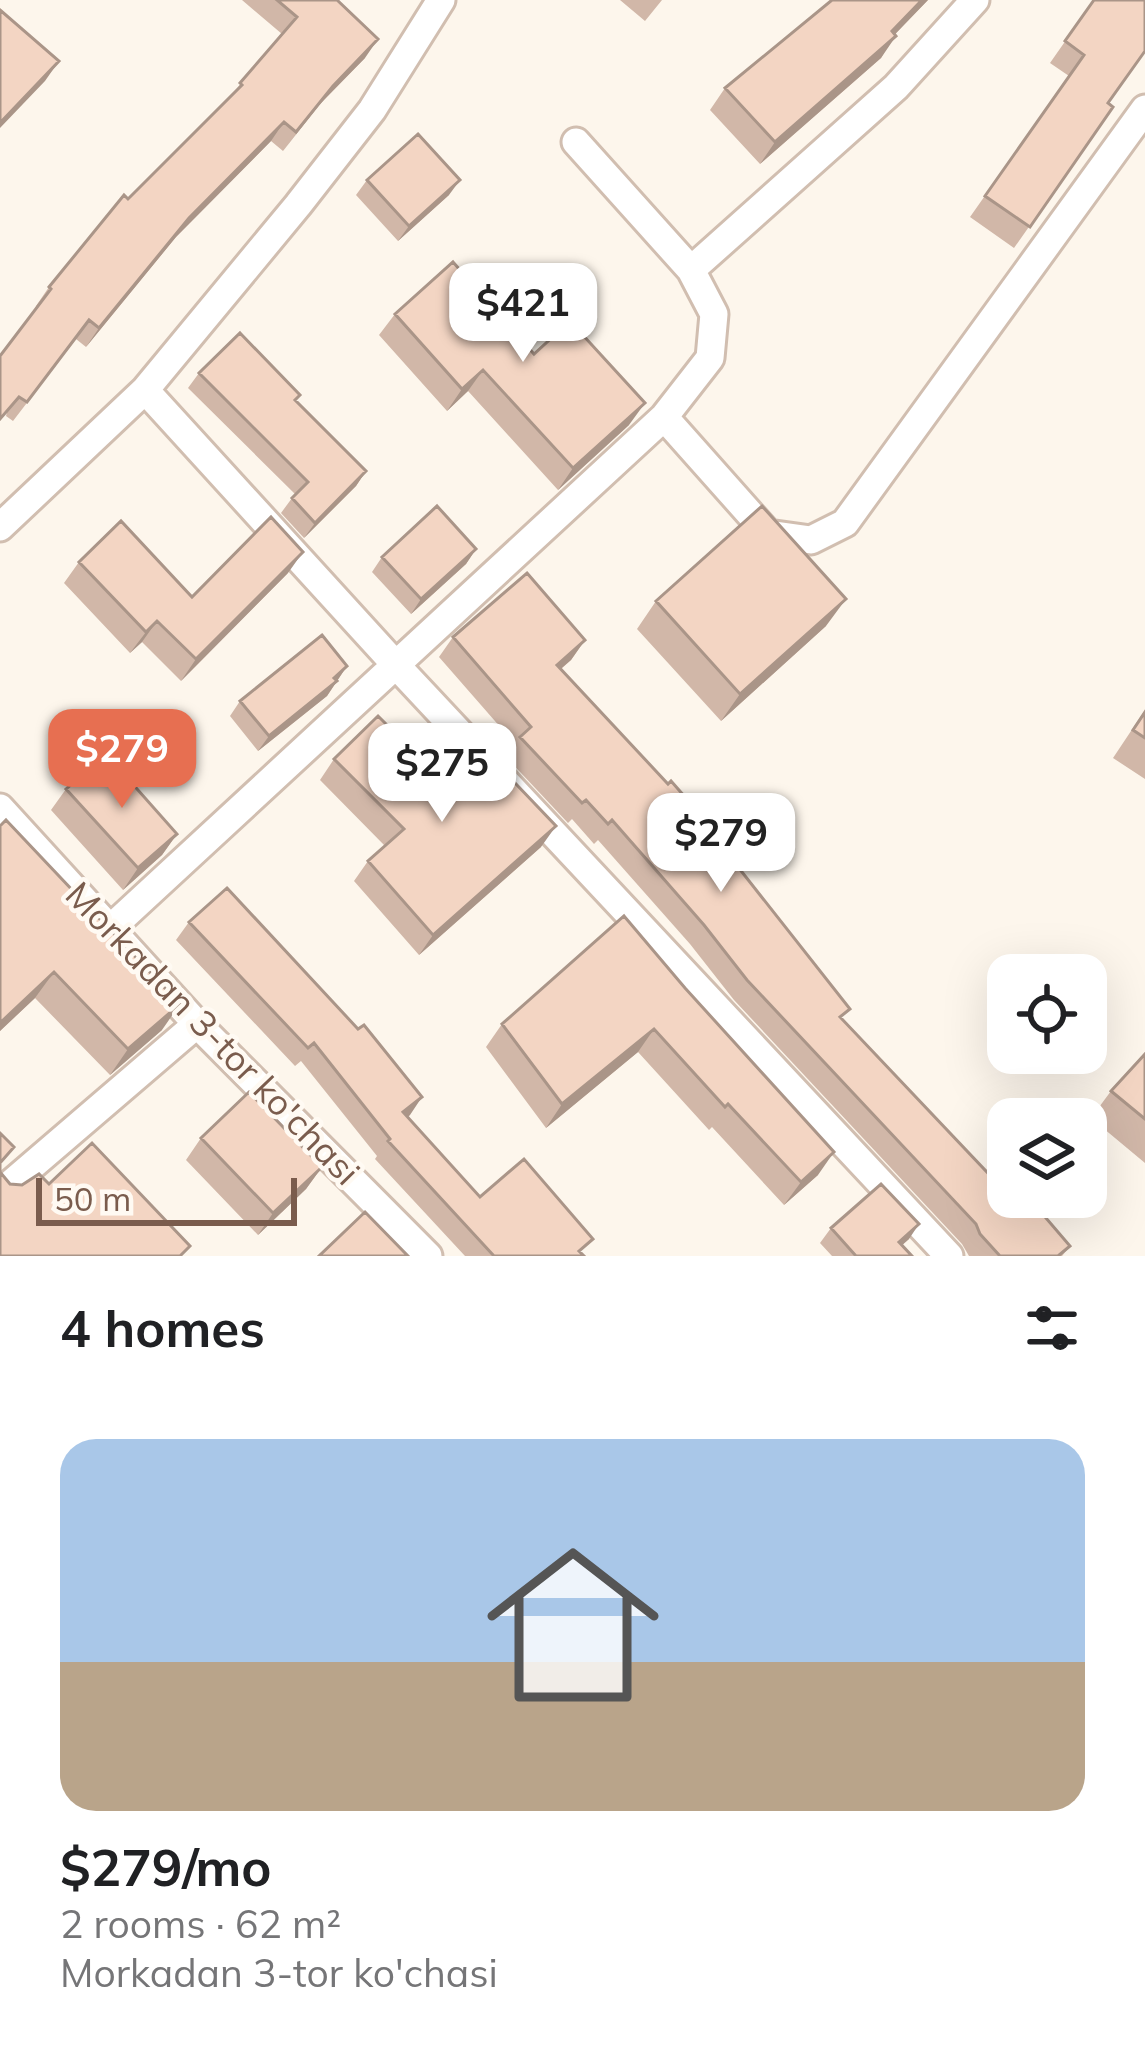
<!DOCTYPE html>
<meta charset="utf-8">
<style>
:root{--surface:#fff;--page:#f2f2f2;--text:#202124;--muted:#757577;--line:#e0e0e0;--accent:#e76f51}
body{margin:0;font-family:Mulish,sans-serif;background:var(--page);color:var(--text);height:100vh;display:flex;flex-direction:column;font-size:45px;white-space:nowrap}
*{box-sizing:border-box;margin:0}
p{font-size:39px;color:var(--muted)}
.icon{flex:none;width:66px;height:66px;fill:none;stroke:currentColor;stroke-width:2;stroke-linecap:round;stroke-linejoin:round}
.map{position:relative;height:1256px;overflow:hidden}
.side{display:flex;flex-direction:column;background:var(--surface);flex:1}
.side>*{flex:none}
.fabs{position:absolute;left:987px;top:954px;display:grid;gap:24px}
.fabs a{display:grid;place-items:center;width:120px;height:120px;border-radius:24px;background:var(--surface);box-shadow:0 12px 48px #0002;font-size:60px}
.scale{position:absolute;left:36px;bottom:30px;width:261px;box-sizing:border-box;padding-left:12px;border:6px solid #7a5c4d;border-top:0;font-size:33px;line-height:42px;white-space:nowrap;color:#7a5c4d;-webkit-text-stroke:9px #fffaf3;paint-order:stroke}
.price{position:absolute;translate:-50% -102px;padding:0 27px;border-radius:24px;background:#fff;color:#222;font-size:39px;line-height:78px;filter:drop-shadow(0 3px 6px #0008)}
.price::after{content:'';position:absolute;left:50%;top:72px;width:36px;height:27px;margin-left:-18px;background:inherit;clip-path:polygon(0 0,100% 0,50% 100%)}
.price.on{background:var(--accent);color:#fff}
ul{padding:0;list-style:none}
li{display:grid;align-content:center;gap:24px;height:636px;padding:0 60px}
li+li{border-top:3px solid var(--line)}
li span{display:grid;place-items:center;height:372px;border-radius:36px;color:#555}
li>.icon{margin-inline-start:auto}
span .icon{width:216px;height:216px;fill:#fffc;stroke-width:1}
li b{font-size:51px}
h2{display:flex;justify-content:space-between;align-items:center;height:144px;padding:0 60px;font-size:51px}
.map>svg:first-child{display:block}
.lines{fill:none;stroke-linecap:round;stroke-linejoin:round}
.street-casing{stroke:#d1beb0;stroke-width:33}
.street{stroke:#fff;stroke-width:27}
.wall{fill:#d1b7a8}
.shaded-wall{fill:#aa9588}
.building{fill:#f3d5c3;stroke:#aa9588;stroke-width:3}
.labels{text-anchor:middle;stroke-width:9;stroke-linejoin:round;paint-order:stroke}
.street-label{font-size:36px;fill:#7a5c4d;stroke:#fffaf3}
</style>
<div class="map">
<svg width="1145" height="1256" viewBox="0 0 1145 1256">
<rect width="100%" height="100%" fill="#fdf6ec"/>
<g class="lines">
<defs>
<path id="street" d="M 576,142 L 691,270 L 714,314 L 710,358 L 664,417
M 691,270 L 896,87 L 975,0
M 145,390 L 395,664 L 949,1256
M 0,527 L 145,390 L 298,205 L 372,110 L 441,0
M 0,808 L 197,1024 L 428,1256
M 111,928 L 664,417 L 768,534 L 811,540 L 845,523 L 1145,109
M 0,1193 L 197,1024"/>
</defs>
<use href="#street" class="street-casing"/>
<use href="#street" class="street"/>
</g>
<path class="wall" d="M 242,0 L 337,0 L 365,58 L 319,105 L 283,151 L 271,141 L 176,237 L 86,347 L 76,339 L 13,421 L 6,416 L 36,306 L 49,287 L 128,199 L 229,98 L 282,34 Z
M 620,0 L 662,0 L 645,21 Z
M 832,0 L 928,0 L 895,34 L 881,58 L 760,164 L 710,110 L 725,88 Z
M 1094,0 L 1108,103 L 1113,107 L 1014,248 L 970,217 L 1069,76 L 1050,63 Z
M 367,180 L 449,195 L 398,241 L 356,195 Z
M 395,314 L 534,354 L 629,425 L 558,490 L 468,391 L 447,411 L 379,335 Z
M 199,373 L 300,395 L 296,401 L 366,471 L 356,486 L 304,538 L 281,513 L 295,494 L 188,388 Z
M 476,549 L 466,564 L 411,614 L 372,572 L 382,557 Z
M 79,562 L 192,597 L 288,573 L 181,681 L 142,642 L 130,653 L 64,583 Z
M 656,601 L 826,626 L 721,721 L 637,629 Z
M 453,637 L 585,640 L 571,660 L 561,669 L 743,863 L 739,869 L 843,1020 L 1004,1190 L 1070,1246 L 1062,1256 L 969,1256 L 962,1244 L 734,1000 L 690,944 L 598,840 L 594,844 L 572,819 L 568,823 L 506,757 L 515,744 L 439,657 Z
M 347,666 L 327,696 L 258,751 L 230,716 L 240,701 Z
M 1145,710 L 1145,779 L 1113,758 Z
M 334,759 L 450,788 L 541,847 L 419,955 L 354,881 L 368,861 L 385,846 L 320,780 Z
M 66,789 L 177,834 L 162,855 L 123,890 L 51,810 Z
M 0,826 L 162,1030 L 110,1075 L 35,998 L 0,1031 Z
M 624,916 L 818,1175 L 784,1205 L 712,1127 L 709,1130 L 638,1052 L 546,1128 L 486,1047 L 502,1024 Z
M 189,922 L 410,1115 L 407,1117 L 480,1197 L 584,1256 L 465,1256 L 375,1159 L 377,1156 L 301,1061 L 295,1066 L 176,940 Z
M 1145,1054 L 1145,1163 L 1091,1118 L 1111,1091 Z
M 201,1138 L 322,1167 L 306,1189 L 258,1235 L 186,1160 Z
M 831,1228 L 909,1239 L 902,1245 L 912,1256 L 832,1256 L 820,1243 Z"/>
<path class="shaded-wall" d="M 922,0 L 928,0 L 877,53 L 892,31 Z
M 896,36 L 881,58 L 760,164 L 775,142 Z
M 378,39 L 365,58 L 319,105 L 283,151 L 333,86 Z
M 59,61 L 45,81 L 0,128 L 0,123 Z
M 284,122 L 271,141 L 176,237 L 86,347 L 99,328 L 189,218 Z
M 460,180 L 449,195 L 398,241 L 409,226 Z
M 483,370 L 468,391 L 447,411 L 462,389 Z
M 645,403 L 629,425 L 558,490 L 573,468 Z
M 366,471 L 356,486 L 304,538 L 315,523 Z
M 476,549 L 466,564 L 411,614 L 421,599 Z
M 303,552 L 288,573 L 181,681 L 196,659 Z
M 846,599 L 826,626 L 721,721 L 740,694 Z
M 157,621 L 142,642 L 130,653 L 146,632 Z
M 585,640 L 571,660 L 543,684 L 557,665 Z
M 347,666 L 327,696 L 258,751 L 269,736 Z
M 556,826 L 541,847 L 419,955 L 433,935 Z
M 177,834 L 162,855 L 123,890 L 138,868 Z
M 54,972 L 35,998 L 0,1031 L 0,1023 Z
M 180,1004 L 162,1030 L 110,1075 L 128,1049 Z
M 654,1029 L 638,1052 L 546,1128 L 562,1104 Z
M 422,1097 L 410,1115 L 391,1130 L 403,1112 Z
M 834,1152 L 818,1175 L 784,1205 L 801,1182 Z
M 322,1167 L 306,1189 L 258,1235 L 273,1213 Z
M 919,1224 L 909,1239 L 890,1256 L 899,1242 Z"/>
<path class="building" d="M 277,0 L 337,0 L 378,39 L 333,86 L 296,132 L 284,122 L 189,218 L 99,328 L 89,320 L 27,402 L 19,397 L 0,419 L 0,356 L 51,289 L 49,287 L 124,195 L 128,199 L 242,85 L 240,83 L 297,17 Z
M 832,0 L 922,0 L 892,31 L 896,36 L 775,142 L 725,88 Z
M 1094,0 L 1145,0 L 1145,51 L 1108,103 L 1113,107 L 1030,227 L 985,196 L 1084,55 L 1065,41 Z
M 0,10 L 59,61 L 0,123 Z
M 418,134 L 460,180 L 409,226 L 367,180 Z
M 453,262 L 534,354 L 570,321 L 645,403 L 573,468 L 483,370 L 462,389 L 395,314 Z
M 240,333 L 300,395 L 295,400 L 366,471 L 315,523 L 292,498 L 308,482 L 199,373 Z
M 437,506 L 476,549 L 421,599 L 382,557 Z
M 762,506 L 846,599 L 740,694 L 656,601 Z
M 271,517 L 303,552 L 196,659 L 157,621 L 146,632 L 79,562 L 121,521 L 192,597 Z
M 527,573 L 585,640 L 557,665 L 668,784 L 671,781 L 743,863 L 738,867 L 850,1009 L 840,1017 L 1004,1190 L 1008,1186 L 1008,1197 L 1028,1197 L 1070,1246 L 1058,1256 L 1000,1256 L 980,1234 L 976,1224 L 747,980 L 704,925 L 612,820 L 608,824 L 586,800 L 582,803 L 520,737 L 531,727 L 453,637 Z
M 322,635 L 347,666 L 334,678 L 337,681 L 269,736 L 240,701 Z
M 1145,712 L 1145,738 L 1133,730 Z
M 378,716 L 450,788 L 485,758 L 490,764 L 494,761 L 556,826 L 433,935 L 368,861 L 404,829 L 334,759 Z
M 106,754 L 177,834 L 138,868 L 66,789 Z
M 6,820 L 180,1004 L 128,1049 L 54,972 L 0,1023 L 0,826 Z
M 227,888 L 358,1029 L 364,1025 L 422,1097 L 403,1112 L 480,1197 L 524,1159 L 593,1239 L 579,1251 L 584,1256 L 494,1256 L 388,1141 L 390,1139 L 314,1043 L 308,1048 L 189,922 Z
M 624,916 L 685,988 L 834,1152 L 801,1182 L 728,1104 L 725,1107 L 654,1029 L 562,1104 L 502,1024 Z
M 1145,1054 L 1145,1119 L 1111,1091 Z
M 249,1092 L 322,1167 L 273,1213 L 201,1138 Z
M 0,1133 L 14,1147 L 0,1163 L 0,1172 L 10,1184 L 22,1185 L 39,1174 L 49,1184 L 92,1143 L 190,1246 L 180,1256 L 0,1256 Z
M 881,1184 L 919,1224 L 899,1242 L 912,1256 L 856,1256 L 831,1228 Z
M 365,1212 L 408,1256 L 319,1256 Z"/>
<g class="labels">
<g class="street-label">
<text transform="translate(213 1033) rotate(46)" y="13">Morkadan 3-tor ko'chasi</text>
</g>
</g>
</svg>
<div class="fabs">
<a><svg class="icon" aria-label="locate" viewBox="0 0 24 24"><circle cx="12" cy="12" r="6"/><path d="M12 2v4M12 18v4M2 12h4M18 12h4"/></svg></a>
<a><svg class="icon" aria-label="layers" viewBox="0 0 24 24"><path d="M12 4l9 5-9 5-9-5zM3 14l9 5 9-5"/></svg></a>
</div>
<div class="scale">50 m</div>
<b class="price" style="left:523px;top:365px">$421</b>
<b class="price on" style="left:122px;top:811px">$279</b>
<b class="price" style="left:442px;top:825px">$275</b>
<b class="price" style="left:721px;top:895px">$279</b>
</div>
<section class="side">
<h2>4 homes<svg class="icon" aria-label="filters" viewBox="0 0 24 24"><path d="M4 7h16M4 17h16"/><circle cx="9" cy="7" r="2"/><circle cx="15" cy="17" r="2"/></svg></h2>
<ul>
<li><span style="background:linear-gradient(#a9c7e8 60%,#b9a48a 0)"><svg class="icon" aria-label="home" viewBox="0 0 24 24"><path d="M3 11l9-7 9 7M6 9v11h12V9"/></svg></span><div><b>$279/mo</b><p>2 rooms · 62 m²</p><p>Morkadan 3-tor ko'chasi</p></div></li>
</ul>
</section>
